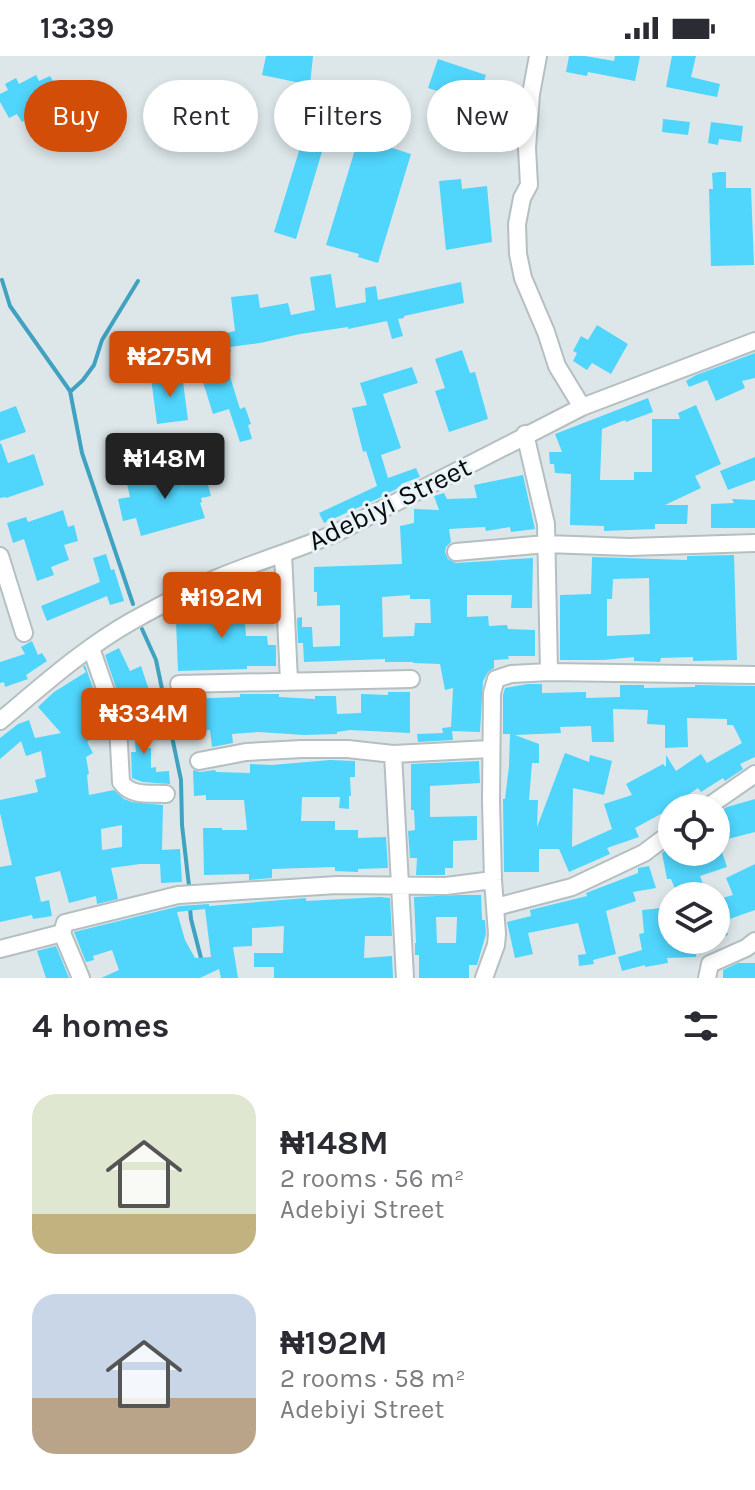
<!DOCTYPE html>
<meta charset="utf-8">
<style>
:root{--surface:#fff;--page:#f2f2f3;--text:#2b2b33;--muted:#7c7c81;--accent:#d24d07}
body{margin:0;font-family:Karla,sans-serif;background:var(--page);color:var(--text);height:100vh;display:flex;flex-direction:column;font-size:30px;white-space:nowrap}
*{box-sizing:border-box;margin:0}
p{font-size:26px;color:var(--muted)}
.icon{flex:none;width:44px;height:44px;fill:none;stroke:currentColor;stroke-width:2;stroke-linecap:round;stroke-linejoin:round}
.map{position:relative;height:922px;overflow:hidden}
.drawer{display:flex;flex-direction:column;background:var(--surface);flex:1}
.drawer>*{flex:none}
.hud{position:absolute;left:24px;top:24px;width:708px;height:72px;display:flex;gap:16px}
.tools{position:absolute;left:658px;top:738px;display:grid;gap:16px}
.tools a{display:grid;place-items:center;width:72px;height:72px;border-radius:50%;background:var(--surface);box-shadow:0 4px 12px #0003;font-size:40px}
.price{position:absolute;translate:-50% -68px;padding:0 18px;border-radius:8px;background:var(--accent);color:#fff;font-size:26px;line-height:52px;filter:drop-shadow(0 2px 4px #0008)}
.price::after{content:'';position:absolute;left:50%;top:48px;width:24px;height:18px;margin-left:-12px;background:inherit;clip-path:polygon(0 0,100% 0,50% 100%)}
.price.on{background:#222;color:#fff}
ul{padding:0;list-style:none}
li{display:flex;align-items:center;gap:24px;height:200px;padding:0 32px}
li span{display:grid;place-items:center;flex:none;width:224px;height:160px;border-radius:24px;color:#555}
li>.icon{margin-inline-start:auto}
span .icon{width:96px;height:96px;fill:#fffc;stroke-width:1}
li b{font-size:34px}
h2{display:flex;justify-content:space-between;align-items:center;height:96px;padding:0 32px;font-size:34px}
.chip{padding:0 28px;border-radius:36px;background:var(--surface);box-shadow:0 4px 12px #0003;font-size:28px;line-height:72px}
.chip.on{background:var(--accent);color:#fff}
.status{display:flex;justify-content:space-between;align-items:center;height:56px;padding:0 40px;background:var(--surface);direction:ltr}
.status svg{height:22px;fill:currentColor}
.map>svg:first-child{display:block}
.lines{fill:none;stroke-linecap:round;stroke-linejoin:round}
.stream{stroke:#3fa2c0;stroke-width:4}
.building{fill:#50d5fc;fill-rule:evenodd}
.minor-casing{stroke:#b5bfc2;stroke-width:20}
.minor{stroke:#fff;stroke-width:16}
.labels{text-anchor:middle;stroke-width:6;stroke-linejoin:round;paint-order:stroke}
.street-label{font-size:28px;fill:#090c0d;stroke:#eaf4f8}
</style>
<div class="status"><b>13:39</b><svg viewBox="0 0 49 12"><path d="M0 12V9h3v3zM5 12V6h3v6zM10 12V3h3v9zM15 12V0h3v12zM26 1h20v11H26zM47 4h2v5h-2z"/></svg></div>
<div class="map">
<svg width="755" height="922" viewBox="0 0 755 922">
<rect width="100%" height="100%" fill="#dde7ea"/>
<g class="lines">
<path class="stream" d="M 2,224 L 10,250 L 70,335 L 82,397 L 133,548
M 71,335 L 83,324 L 94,309 L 102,284 L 138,225
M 142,573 L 156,604 L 181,724 L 182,769 L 189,830
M 190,852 L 191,863 L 202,906"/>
</g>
<path class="building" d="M 266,0 L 313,0 L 310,29 L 262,19 Z
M 569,0 L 585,0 L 614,5 L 615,0 L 640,0 L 635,25 L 588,16 L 587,20 L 566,16 Z
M 672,0 L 696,0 L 691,21 L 720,28 L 717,41 L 666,31 Z
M 438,3 L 486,19 L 480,37 L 505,46 L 507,40 L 517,42 L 510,66 L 494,61 L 486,84 L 442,70 L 453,40 L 428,32 Z
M 36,19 L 39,25 L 50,20 L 60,37 L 34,50 L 38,57 L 22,66 L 17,58 L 9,62 L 0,46 L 0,38 L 8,34 L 5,28 L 16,22 L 19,28 Z
M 317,52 L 330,56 L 325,71 L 329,72 L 296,183 L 274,176 L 308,66 L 312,67 Z
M 663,63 L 690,66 L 688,79 L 662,76 Z
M 711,66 L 743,70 L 741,86 L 719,83 L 718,89 L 708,87 Z
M 367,69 L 388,78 L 383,89 L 411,98 L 378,207 L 358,201 L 359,198 L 326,189 L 358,84 L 360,85 Z
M 719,116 L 726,116 L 726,132 L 751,132 L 754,209 L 711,210 L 709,133 L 713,133 L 712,117 Z
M 461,123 L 462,133 L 487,130 L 492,186 L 446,194 L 439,125 Z
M 331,218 L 336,252 L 366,246 L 365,232 L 376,230 L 378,244 L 461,226 L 464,247 L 404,260 L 404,262 L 398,263 L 403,280 L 392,283 L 387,265 L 348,273 L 348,271 L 300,278 L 260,287 L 230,291 L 231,296 L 223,298 L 240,353 L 245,351 L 251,368 L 248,369 L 252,383 L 240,386 L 229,353 L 213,358 L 190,285 L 235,275 L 231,241 L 258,238 L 260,252 L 288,247 L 291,259 L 315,254 L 310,221 Z
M 597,269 L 628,288 L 611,318 L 592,307 L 587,314 L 573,305 L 577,297 L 573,295 L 581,280 L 588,284 Z
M 169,288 L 169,290 L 178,288 L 179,298 L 127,309 L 125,297 Z
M 462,294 L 470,317 L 475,316 L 488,363 L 449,376 L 435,335 L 445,332 L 435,303 Z
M 755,297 L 755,322 L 742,325 L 745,332 L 716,345 L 707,324 L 689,331 L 686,325 L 696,319 Z
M 412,311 L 418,327 L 383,338 L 401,392 L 381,399 L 388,422 L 416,412 L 420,421 L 401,428 L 402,430 L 377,443 L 324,467 L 319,457 L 377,430 L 366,395 L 363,396 L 352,352 L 367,349 L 360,327 Z
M 182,318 L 188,364 L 157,368 L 151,322 Z
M 648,342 L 653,356 L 626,366 L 625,364 L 602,373 L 600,424 L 634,424 L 634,416 L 652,416 L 652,363 L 680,363 L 678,357 L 696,349 L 721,408 L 695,420 L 701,432 L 665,449 L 688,449 L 687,468 L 655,468 L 655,473 L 604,475 L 604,470 L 570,469 L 571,418 L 555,417 L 554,408 L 550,408 L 549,396 L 562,396 L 555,378 Z
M 16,350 L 26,376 L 0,385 L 0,356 Z
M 1,387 L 8,407 L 34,398 L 44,429 L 6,442 L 5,441 L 0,442 L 0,388 Z
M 755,401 L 755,424 L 728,434 L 720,415 Z
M 193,412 L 196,424 L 206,421 L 211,440 L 201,442 L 202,446 L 200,447 L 205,462 L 141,480 L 136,462 L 123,465 L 118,443 L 130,441 L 127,428 Z
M 523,419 L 535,473 L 511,476 L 510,471 L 486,475 L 485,471 L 449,473 L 451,486 L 446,491 L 445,496 L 448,503 L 456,507 L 533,502 L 532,552 L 511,552 L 512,539 L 467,539 L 467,561 L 488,560 L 489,570 L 507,569 L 508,573 L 535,574 L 535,600 L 508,600 L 509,603 L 494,604 L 494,612 L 488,616 L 483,625 L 480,676 L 452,675 L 453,684 L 418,686 L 417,678 L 443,677 L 442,672 L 451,671 L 453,632 L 445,634 L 440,608 L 413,607 L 413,606 L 385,606 L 385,603 L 304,606 L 303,587 L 298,587 L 297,562 L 302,561 L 302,571 L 312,571 L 313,591 L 340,590 L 340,549 L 317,550 L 317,536 L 314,536 L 314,511 L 402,508 L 400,470 L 414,467 L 414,453 L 439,454 L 434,440 L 444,437 L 447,443 L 477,442 L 474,429 ZM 410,539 L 410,543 L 430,543 L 431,567 L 415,567 L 414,580 L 383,581 L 382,541 Z
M 732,443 L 755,444 L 755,472 L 711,472 L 711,448 L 734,447 Z
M 63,454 L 68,471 L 74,469 L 78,485 L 64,489 L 69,504 L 51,511 L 54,519 L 37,525 L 24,483 L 13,487 L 7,467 L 26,461 L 28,466 Z
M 106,498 L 111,514 L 114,513 L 124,545 L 110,549 L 107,540 L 47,565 L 41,550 L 100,526 L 93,502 Z
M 734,499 L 737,604 L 693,605 L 693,601 L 661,602 L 660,606 L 634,605 L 634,601 L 603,604 L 560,604 L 560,539 L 591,538 L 592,501 L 687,504 L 687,500 ZM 649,522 L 650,578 L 607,580 L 607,543 L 612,543 L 613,523 Z
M 250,538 L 250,555 L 244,555 L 246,580 L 267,580 L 268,589 L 276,589 L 276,610 L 247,610 L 247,613 L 178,615 L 176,566 L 208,565 L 208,545 L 222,545 L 222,539 Z
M 32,585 L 38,599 L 42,597 L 47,605 L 26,619 L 28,623 L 5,631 L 4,626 L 0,627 L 0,606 L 25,598 L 21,591 Z
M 119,592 L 130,615 L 141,610 L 153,646 L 125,658 L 105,599 Z
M 85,609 L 103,661 L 87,672 L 93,681 L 87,686 L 93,697 L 86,701 L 89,718 L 87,719 L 89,739 L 114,734 L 124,743 L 132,746 L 163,749 L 162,794 L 180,793 L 182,826 L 161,827 L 160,808 L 140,808 L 111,812 L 118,843 L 97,848 L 96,840 L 69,847 L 60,815 L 35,821 L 41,846 L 49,844 L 52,860 L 33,863 L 32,859 L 0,866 L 0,811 L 12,809 L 0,757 L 0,744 L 38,736 L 35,724 L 46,721 L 41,695 L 26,700 L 21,685 L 0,703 L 0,682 L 18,668 L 29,664 L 35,682 L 61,677 L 38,651 L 54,636 L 86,616 L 83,611 ZM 122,769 L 122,791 L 102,794 L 101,773 Z
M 528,628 L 542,628 L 542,637 L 586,636 L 586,642 L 620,641 L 620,629 L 644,629 L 644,632 L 695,631 L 695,629 L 755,630 L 755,701 L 740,708 L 743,713 L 725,725 L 723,722 L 701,736 L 698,732 L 669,752 L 670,753 L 635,772 L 639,781 L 607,792 L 610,798 L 569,816 L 559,793 L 539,793 L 539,816 L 504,816 L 503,743 L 505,743 L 509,710 L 510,678 L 503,678 L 503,639 L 505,632 ZM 613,653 L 648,654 L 647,668 L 665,669 L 665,692 L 688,691 L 687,662 L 727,663 L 727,669 L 733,669 L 742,687 L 707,707 L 701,698 L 676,715 L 666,699 L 666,711 L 663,708 L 626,728 L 632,739 L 604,748 L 612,773 L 572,791 L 573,732 L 604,739 L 612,705 L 590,699 L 589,706 L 565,697 L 537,771 L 538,744 L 529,744 L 532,707 L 539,707 L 539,688 L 515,679 L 561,677 L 560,671 L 591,670 L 592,686 L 614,686 Z
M 388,636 L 410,636 L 410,677 L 350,674 L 337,676 L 337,678 L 304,679 L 259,676 L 232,678 L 233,687 L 212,691 L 210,674 L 186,676 L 183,643 L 240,641 L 240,638 L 279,638 L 279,641 L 315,643 L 315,640 L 336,640 L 337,658 L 361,657 L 361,638 L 388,639 Z
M 145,661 L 145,692 L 151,692 L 151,712 L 156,711 L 156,716 L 169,715 L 170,728 L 143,726 L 132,722 L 131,696 L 136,696 L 134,674 L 129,675 L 127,662 Z
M 330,704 L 355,705 L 355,721 L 350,721 L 351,740 L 349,740 L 349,753 L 339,752 L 340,741 L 302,741 L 301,765 L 335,765 L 335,774 L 358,774 L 358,782 L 386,781 L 388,812 L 358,813 L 358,816 L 335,815 L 335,811 L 272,813 L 272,822 L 249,824 L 249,818 L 204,819 L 203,772 L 222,772 L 222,774 L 247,774 L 244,744 L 206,744 L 206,739 L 194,740 L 193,714 L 200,716 L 215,714 L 216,716 L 250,717 L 250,708 L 272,709 Z
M 479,705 L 480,727 L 430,730 L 430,761 L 477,760 L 477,784 L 453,785 L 453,812 L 445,812 L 445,819 L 416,819 L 417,802 L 410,802 L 408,775 L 415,774 L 414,754 L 411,754 L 411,708 Z
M 755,743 L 755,776 L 716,786 L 716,758 L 727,751 Z
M 672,790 L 672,796 L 722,796 L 727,811 L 700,820 L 706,836 L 695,840 L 678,840 L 671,823 L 667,823 L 662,797 Z
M 755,808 L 755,854 L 724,865 L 728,879 L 716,883 L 716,844 L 733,839 L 726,822 Z
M 649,810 L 656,832 L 633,836 L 636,845 L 606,855 L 616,898 L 593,904 L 594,908 L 579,910 L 578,899 L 586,898 L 578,867 L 528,877 L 533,898 L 515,902 L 507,866 L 531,860 L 530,854 L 587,840 L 586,837 L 638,817 L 638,812 Z
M 460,839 L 481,839 L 482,864 L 485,864 L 486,878 L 477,909 L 469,909 L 469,922 L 419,922 L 419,899 L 415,899 L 415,887 L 416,887 L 414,841 ZM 436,861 L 457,861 L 456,887 L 437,887 Z
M 380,841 L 390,842 L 392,880 L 365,880 L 364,902 L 392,900 L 393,922 L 274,922 L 274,911 L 254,911 L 254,897 L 283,897 L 284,870 L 252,872 L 252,890 L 233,891 L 238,922 L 221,922 L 219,913 L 200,922 L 101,922 L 119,914 L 112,894 L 93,900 L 94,904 L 86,906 L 74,876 L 180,850 L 209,848 L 209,850 L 294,843 L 306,842 L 306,845 ZM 205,853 L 211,901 L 195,902 L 185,884 L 177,856 Z
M 661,852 L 663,872 L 672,872 L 672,884 L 695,884 L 696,901 L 667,902 L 668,907 L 645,911 L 645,909 L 622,915 L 618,901 L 642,894 L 639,878 L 644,877 L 642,854 Z
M 56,890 L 69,922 L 46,922 L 37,895 Z
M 738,907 L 755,907 L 755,922 L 723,922 L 723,914 Z"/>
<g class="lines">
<defs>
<path id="minor" d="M 538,0 L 531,38 L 527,92 L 529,129 L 522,142 L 517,168 L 518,198 L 523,222 L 546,276 L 557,310 L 582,351
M 525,378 L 546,468 L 549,616
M 456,496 L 546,488 L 630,491 L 755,487
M 283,498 L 289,625
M 0,500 L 24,577
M 91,592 L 118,670 L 121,726 C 131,741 150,737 166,738
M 179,628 L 411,623
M 0,665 C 42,630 84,592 132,565 C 159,550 187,535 215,523 C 255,506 296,494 336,477 L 582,351 L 755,285
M 393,698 L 405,922
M 199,705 L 246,696 L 302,693 L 348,693 L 393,698 L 490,693
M 706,752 L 755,718
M 496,851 L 572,831 L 644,797 L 672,776
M 62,877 L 81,922
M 0,893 L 62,877 L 65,867 L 178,839 L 337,829 L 446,830 L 493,824
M 484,922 L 496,889 L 497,878 L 493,824 L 491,745 L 492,637 L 496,623 L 511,618 L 549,616 L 755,619
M 707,922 L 710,908 L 746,892 L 755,885"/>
</defs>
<use href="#minor" class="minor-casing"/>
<use href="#minor" class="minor"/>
</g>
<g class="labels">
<g class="street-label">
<text transform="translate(389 447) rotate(-26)" y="10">Adebiyi Street</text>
</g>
</g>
</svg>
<div class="tools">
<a><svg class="icon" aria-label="locate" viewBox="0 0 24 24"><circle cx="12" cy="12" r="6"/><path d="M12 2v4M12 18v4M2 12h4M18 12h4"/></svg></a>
<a><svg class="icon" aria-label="layers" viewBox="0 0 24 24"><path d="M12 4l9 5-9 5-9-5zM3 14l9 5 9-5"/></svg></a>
</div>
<b class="price" style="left:170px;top:343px">₦275M</b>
<b class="price on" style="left:165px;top:445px">₦148M</b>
<b class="price" style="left:222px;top:584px">₦192M</b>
<b class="price" style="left:144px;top:700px">₦334M</b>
<div class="hud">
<a class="chip on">Buy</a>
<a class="chip">Rent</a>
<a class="chip">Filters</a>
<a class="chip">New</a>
</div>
</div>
<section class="drawer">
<h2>4 homes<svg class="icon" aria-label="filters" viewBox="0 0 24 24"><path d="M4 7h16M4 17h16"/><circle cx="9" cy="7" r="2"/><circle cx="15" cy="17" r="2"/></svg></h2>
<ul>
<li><span style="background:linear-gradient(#dfe7d0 75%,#c2b280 0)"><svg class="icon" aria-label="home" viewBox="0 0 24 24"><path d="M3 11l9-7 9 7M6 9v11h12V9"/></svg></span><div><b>₦148M</b><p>2 rooms · 56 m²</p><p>Adebiyi Street</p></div></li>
<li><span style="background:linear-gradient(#c9d6e8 65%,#b9a48a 0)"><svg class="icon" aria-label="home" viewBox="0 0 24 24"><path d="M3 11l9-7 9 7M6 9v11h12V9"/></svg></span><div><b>₦192M</b><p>2 rooms · 58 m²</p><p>Adebiyi Street</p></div></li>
</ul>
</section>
